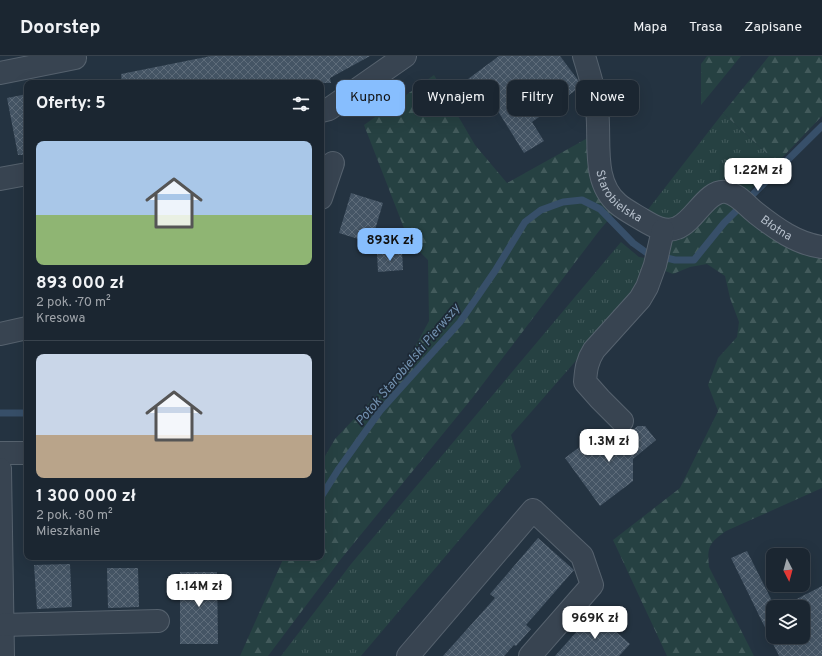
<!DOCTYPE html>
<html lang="pl">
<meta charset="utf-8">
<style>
:root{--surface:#1b2631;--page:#28323d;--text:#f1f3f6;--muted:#a0a5ab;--line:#39434d;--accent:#87befe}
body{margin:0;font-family:Overpass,sans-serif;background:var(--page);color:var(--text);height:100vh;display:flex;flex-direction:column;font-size:15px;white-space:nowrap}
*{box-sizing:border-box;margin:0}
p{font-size:13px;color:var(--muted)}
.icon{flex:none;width:22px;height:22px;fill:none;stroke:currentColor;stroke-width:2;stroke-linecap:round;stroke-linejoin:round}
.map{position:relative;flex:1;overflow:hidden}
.drawer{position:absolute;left:24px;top:24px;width:300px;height:480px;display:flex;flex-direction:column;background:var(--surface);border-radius:8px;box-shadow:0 4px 16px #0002,0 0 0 1px var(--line)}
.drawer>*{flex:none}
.banner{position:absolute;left:336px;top:24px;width:380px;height:36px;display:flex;gap:8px}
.needle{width:26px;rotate:174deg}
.tools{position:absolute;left:766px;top:492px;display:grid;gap:8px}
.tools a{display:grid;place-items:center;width:44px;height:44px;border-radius:8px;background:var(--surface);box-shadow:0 4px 16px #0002,0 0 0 1px var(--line);font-size:20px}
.price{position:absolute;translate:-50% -34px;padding:0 9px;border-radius:8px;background:#fff;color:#222;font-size:13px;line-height:26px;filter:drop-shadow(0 1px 2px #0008)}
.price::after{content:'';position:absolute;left:50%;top:24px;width:12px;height:9px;margin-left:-6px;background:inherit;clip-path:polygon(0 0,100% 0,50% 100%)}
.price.current{background:var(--accent);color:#111}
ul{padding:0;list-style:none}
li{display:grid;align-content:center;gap:8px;height:212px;padding:0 12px}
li+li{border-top:1px solid var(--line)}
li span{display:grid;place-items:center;height:124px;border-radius:8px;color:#555}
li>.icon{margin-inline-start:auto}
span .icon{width:72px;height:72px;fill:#fffc;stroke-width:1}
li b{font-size:17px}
h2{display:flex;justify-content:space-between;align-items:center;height:48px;padding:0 12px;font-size:17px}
.tag{padding:0 14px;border-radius:8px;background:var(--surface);box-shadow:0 4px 16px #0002,0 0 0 1px var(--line);font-size:14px;line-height:36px}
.tag.current{background:var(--accent);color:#111}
header{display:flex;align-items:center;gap:24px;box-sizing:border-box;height:56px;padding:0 20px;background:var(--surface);border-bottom:1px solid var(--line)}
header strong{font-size:19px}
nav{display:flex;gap:22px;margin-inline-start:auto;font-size:14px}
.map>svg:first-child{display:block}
.grass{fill:url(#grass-tufts)}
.forest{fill:url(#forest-firs)}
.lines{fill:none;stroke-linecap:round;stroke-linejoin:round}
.stream{stroke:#374f69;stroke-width:7}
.building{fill:url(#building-cross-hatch)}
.minor-casing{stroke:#56626e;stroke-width:24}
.minor{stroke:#384451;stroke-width:22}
.labels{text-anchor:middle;stroke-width:3.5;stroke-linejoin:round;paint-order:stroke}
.street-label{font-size:12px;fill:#b5bfcb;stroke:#1d2936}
.water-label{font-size:13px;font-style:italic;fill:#7392b0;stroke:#1d2936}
</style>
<header>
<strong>Doorstep</strong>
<nav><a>Mapa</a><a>Trasa</a><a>Zapisane</a></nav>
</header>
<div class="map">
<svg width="822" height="600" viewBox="0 0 822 600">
<defs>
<pattern id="grass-tufts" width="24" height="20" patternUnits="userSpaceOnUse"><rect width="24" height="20" fill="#264142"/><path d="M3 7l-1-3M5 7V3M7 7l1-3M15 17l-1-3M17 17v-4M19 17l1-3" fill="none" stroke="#435b5c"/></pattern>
<pattern id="forest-firs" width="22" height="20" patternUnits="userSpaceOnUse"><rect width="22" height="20" fill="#264142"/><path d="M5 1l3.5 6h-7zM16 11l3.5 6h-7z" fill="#435b5c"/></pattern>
<pattern id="building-cross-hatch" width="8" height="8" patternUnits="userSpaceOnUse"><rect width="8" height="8" fill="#455565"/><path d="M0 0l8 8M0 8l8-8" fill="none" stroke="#5e6c7a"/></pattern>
</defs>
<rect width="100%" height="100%" fill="#243341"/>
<path class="grass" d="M 723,57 L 777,107 L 746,138 L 736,131 L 741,115 L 729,113 L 723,125 L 674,166 L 646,156 Z
M 621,186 L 639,201 L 652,203 L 643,228 L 511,379 L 521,411 L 361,600 L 281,600 L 351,508 Z"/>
<path class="forest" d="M 707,0 L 741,0 L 701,49 L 701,8 Z
M 769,0 L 822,0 L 822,60 L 777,107 L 723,57 Z
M 434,19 L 475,89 L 507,127 L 593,79 L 616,155 L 599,175 L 473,341 L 341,503 L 268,600 L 240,600 L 284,501 L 321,501 L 321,407 L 335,383 L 405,309 L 429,265 L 428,204 L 409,185 L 364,69 Z
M 722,147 L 732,147 L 822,197 L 822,432 L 726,475 C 709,487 707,491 709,511 L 754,600 L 667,600 L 613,484 L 680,432 L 718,355 L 708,329 L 718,302 L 737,281 L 739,266 L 730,242 L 725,220 L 707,208 L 690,211 L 673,218 L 660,213 L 667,185 L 713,152 Z"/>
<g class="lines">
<path class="stream" d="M 0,357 L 27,357
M 321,441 L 338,414 L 380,355 L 460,266 L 495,215 L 525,166 L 541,154 L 563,146 L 582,144 L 600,153 L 633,187 L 647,197 L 675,204 L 694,204 L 724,167 L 822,70"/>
</g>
<path class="building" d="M 211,0 L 370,0 L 330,22 L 331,27 L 122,27 L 121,18 Z
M 499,0 L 560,0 L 578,24 L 580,29 L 580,31 L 532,66 L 544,85 L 524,97 L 496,52 L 488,59 L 485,55 L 481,58 L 460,29 Z
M 27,38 L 27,99 L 18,99 L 7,42 Z
M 351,137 L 383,147 L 371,187 L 339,177 Z
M 402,195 L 403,214 L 378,216 L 377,197 Z
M 638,370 L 645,370 L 656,384 L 633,403 L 633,425 L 600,450 L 565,402 L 598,377 L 608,389 L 612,387 L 613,389 Z
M 538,482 L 574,514 L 526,569 L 531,573 L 516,590 L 514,589 L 504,600 L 443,600 L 495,542 L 490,538 Z
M 747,495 L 775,551 L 773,551 L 773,581 L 803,581 L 803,551 L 781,551 L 822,530 L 822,600 L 779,600 L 731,502 Z
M 70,508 L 72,551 L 37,553 L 34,509 Z
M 107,512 L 138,512 L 139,551 L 108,552 Z
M 180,516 L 217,516 L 218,588 L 180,588 Z
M 594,556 L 630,588 L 619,600 L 555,600 Z"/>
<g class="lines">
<defs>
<g id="minor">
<path id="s1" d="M 584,0 C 589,17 595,35 597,53 C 601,84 591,125 618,148 C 625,154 635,159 643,164 C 653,170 665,177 677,172 C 695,165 707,133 726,136 C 738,138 747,150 756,157 C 775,172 797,188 822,191"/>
<path d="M 0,17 L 75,2"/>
<path d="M 321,55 L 329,53 L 405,0"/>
<path d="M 0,123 L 27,118"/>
<path d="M 321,142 L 333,107"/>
<path d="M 0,278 L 27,272"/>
<path d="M 622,365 L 600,343 L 585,326 C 586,313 587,305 594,294 L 640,243 L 647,231 L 655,209 L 663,174"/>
<path d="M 0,397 L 27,397"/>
<path d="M 0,413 L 3,600"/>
<path d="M 2,569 L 158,565"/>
<path d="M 408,600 L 533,454 L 582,500 L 592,529 L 530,600"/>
</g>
</defs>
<use href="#minor" class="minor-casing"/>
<use href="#minor" class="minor"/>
</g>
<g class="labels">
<g class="street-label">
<text dy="4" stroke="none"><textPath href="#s1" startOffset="149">Starobielska</textPath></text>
<text dy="4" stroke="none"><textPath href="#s1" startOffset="346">Błotna</textPath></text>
</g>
<g class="water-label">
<text transform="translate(407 308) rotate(-50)" y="5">Potok Starobielski Pierwszy</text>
</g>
</g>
</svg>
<div class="tools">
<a><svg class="needle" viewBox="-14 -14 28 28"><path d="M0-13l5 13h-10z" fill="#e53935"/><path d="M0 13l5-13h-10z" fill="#a0a5ab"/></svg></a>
<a><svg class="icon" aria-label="layers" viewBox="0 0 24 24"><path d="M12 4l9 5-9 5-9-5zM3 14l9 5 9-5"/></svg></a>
</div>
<b class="price" style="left:758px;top:136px">1.22M zł</b>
<b class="price current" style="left:390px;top:206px">893K zł</b>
<b class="price" style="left:609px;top:407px">1.3M zł</b>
<b class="price" style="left:199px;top:552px">1.14M zł</b>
<b class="price" style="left:595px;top:584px">969K zł</b>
<div class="banner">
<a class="tag current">Kupno</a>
<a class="tag">Wynajem</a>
<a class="tag">Filtry</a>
<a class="tag">Nowe</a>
</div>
<section class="drawer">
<h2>Oferty: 5<svg class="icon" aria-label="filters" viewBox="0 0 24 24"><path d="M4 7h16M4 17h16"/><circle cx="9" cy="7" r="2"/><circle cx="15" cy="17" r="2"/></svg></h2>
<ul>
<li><span style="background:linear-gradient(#a9c7e8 60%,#8fb573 0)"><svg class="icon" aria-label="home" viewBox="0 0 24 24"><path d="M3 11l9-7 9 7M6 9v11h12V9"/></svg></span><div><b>893 000 zł</b><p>2 pok. · 70 m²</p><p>Kresowa</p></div></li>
<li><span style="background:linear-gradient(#c9d6e8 65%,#b9a48a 0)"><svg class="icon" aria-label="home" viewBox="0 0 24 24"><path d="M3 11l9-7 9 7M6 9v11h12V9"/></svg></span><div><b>1 300 000 zł</b><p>2 pok. · 80 m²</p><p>Mieszkanie</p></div></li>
</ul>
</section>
</div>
